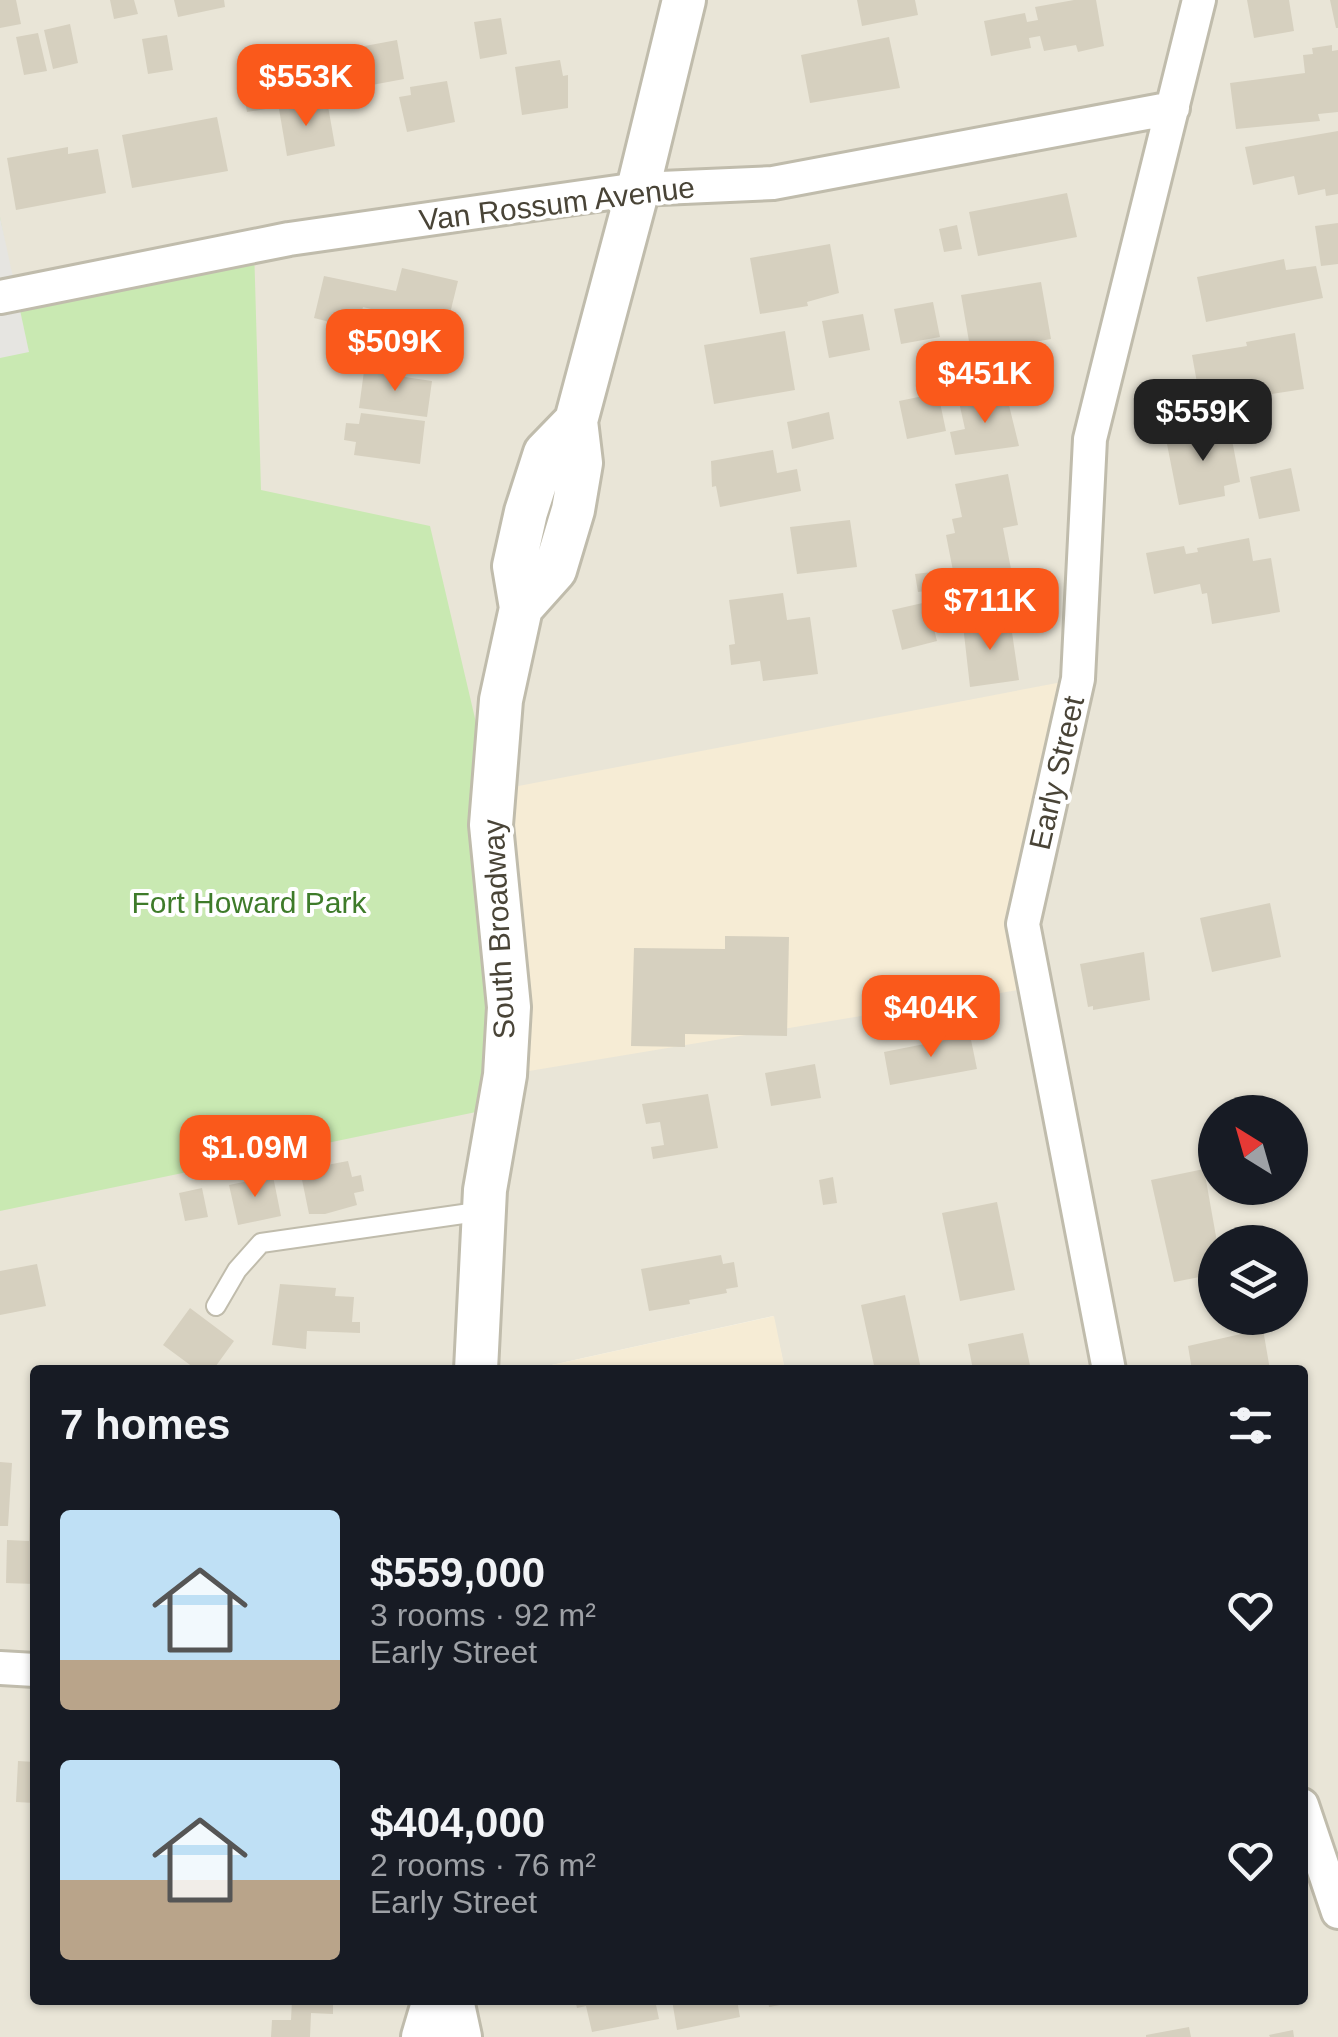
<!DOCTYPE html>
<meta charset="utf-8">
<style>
:root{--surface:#171b24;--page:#20242c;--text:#f1f3f6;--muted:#9ea1a6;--accent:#fa591b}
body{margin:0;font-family:Helvetica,sans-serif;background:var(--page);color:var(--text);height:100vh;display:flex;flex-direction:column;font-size:38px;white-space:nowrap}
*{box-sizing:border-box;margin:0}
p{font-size:32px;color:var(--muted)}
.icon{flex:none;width:55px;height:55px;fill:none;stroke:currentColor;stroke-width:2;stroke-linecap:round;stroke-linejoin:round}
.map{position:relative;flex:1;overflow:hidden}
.side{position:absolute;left:30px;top:1365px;width:1278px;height:640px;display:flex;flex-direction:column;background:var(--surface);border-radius:10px;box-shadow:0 2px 8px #0004}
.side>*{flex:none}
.needle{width:65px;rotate:323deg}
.tools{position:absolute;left:1198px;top:1095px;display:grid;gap:20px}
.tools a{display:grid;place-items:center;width:110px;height:110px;border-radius:50%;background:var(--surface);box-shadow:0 2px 8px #0004;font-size:50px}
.price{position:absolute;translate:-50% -85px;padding:0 22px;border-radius:20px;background:var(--accent);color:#fff;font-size:32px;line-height:65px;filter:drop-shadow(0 2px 5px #0008)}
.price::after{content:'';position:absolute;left:50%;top:60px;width:30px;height:22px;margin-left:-15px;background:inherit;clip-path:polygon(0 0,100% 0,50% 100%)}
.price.selected{background:#222;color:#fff}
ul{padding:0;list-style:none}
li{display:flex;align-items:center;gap:30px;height:250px;padding:0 30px}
li span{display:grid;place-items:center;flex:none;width:280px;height:200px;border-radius:10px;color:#555}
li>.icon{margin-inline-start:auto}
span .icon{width:120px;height:120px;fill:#fffc;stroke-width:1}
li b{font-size:42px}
h2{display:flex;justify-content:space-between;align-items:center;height:120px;padding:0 30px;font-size:42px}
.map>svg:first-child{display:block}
.residential{fill:#e9e5d7;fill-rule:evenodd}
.commercial{fill:#f6ecd5}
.green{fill:#c9e9b2}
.parking{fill:#e6e5e1}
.building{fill:#d6d0bf}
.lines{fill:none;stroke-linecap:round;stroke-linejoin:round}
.service-casing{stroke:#c0bcac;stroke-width:22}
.minor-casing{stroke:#c0bcac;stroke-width:38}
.tertiary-casing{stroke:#c0bcac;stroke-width:48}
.service{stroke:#fff;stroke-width:18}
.minor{stroke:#fff;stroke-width:32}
.tertiary{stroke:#fff;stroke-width:42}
.labels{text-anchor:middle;stroke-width:8;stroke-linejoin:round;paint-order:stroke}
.street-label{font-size:30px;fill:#494437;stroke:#fff}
.park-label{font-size:30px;fill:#3e7b2a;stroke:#fff}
</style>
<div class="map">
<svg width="1338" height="2037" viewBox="0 0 1338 2037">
<rect width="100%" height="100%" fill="#f5f3e9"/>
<path class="residential" d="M 0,0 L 1338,0 L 1338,2037 L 0,2037 ZM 1215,1112 L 1290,1112 L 1290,1188 L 1215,1188 ZM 1215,1242 L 1290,1242 L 1290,1318 L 1215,1318 ZM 773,1316 L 785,1370 L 1302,1370 L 1302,2000 L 35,2000 L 35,1370 L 529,1370 Z"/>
<path class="commercial" d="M 1078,679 L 1023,923 L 1036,987 L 505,1075 L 492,791 Z
M 774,1316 L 785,1370 L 529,1370 Z"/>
<path class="green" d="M 0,217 L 14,293 L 254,246 L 261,490 L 430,526 L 492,791 L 500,1107 L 0,1211 Z"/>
<path class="parking" d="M 0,217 L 29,352 L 0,358 Z"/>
<path class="building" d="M 0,0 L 16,0 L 21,24 L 0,28 Z
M 110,0 L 134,0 L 138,14 L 114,19 Z
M 174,0 L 224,0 L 225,7 L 178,17 Z
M 857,0 L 915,0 L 918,15 L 862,26 Z
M 1074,0 L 1096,0 L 1104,46 L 1078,52 L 1076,45 L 1044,51 L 1040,36 L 1029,38 L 1031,48 L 991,56 L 984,21 L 1025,13 L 1027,22 L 1038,20 L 1035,7 Z
M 1247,0 L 1289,0 L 1294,31 L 1254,38 Z
M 1330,0 L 1338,0 L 1338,28 L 1336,28 Z
M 501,18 L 507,54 L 480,59 L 474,22 Z
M 70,24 L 78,63 L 53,69 L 44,30 Z
M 38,33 L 47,71 L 24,75 L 16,37 Z
M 167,35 L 173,70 L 148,74 L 142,39 Z
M 889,37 L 900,88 L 810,103 L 801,55 Z
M 397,40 L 404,79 L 361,87 L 354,48 Z
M 1332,45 L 1332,51 L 1338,50 L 1338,112 L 1318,114 L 1320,121 L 1236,129 L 1230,83 L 1305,73 L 1303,55 L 1313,54 L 1312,48 Z
M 560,60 L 563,76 L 568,75 L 568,108 L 522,115 L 515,67 Z
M 265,73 L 272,108 L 247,112 L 241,77 Z
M 447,81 L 455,122 L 407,132 L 399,97 L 411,95 L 410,87 Z
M 301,105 L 302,111 L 328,106 L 335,146 L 287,156 L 279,109 Z
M 217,117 L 228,171 L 132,188 L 122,135 Z
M 1338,131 L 1338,194 L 1326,196 L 1325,189 L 1298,195 L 1294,176 L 1253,185 L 1245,147 Z
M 68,147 L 68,154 L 98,149 L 106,193 L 16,210 L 7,158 Z
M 1067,193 L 1077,237 L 978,256 L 969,212 Z
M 1338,223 L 1338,264 L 1321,266 L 1315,226 Z
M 957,225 L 962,249 L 944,252 L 939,229 Z
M 830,244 L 839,293 L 807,302 L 808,306 L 760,314 L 750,258 Z
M 1284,259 L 1286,270 L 1316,266 L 1323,298 L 1206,322 L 1197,277 Z
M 402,268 L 458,281 L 443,342 L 387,329 L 391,314 L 363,307 L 357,329 L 314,318 L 324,276 L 396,291 Z
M 1041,282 L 1051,339 L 971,353 L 961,295 Z
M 933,302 L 940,337 L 901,344 L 894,309 Z
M 863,314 L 870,350 L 829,358 L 822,321 Z
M 785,331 L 795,390 L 714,404 L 704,345 Z
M 1295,333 L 1304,389 L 1201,405 L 1192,355 L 1247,346 L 1246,342 Z
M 364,371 L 432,381 L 427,417 L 359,408 Z
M 938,393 L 946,431 L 907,439 L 899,401 Z
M 1006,393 L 1019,446 L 955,455 L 950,432 L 965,429 L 959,402 Z
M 829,412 L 834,439 L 792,449 L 787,422 Z
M 361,413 L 425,421 L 420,464 L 354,455 L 356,442 L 344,440 L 346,423 L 359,424 Z
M 1229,424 L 1240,482 L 1224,486 L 1225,496 L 1179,505 L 1166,439 Z
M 773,450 L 777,473 L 797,469 L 801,491 L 720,507 L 716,486 L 712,487 L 711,461 Z
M 1291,468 L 1300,511 L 1259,519 L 1250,477 Z
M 1008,474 L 1018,525 L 1003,528 L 1011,569 L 955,581 L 946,535 L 955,533 L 952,519 L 962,517 L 955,484 Z
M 850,520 L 857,567 L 797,574 L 790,527 Z
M 1249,538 L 1253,561 L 1271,558 L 1280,612 L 1212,624 L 1207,593 L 1202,594 L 1200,584 L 1154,594 L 1146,553 L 1184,546 L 1186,554 L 1198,552 L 1197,548 Z
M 932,572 L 934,590 L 918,592 L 915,574 Z
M 783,593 L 787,620 L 810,617 L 818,674 L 763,681 L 760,661 L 731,665 L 729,645 L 735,644 L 729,600 Z
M 927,602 L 937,641 L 902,650 L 892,610 Z
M 1010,619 L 1019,680 L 970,687 L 963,625 Z
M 1270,903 L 1281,957 L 1212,972 L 1200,918 Z
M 725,936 L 789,937 L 787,1036 L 685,1034 L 685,1047 L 631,1046 L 634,948 L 725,949 Z
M 1144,952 L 1150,1000 L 1093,1010 L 1093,1006 L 1088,1007 L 1080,964 Z
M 970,1035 L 977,1069 L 890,1085 L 884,1052 Z
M 815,1064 L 821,1098 L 771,1106 L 765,1073 Z
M 708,1094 L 718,1148 L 653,1159 L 651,1147 L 664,1145 L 660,1122 L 646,1124 L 642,1104 Z
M 348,1161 L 352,1177 L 361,1175 L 364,1191 L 354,1193 L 357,1205 L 325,1214 L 309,1214 L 300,1170 Z
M 1204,1169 L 1217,1242 L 1215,1274 L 1174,1282 L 1151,1180 Z
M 273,1176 L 281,1216 L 238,1225 L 229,1185 Z
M 833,1177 L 837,1203 L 823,1205 L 819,1180 Z
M 202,1188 L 208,1217 L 185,1221 L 179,1193 Z
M 997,1202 L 1015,1290 L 960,1301 L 942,1213 Z
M 721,1255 L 723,1264 L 734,1262 L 738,1287 L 726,1289 L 727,1293 L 689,1300 L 690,1304 L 649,1311 L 641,1269 Z
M 37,1264 L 46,1306 L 0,1315 L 0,1271 Z
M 280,1284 L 336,1288 L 335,1296 L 354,1297 L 352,1322 L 360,1322 L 360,1333 L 307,1331 L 306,1349 L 272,1345 Z
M 905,1295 L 921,1369 L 875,1370 L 861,1305 Z
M 190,1308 L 234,1341 L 213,1370 L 197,1370 L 163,1345 Z
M 1263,1329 L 1270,1370 L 1192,1370 L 1188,1346 Z
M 1023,1333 L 1031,1370 L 973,1370 L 968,1344 Z
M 0,1462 L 12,1463 L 8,1526 L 0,1526 Z
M 30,1502 L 35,1502 L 35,1584 L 6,1583 L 7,1540 L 29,1541 Z
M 18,1761 L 35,1762 L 35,1803 L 16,1802 Z
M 292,2000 L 333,2000 L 333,2014 L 311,2013 L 310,2037 L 271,2037 L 272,2020 L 291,2020 Z
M 575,2000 L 655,2000 L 659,2019 L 592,2032 L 586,2006 L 577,2008 Z
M 672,2000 L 737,2000 L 740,2017 L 677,2030 Z
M 768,2000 L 797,2000 L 797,2002 L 769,2007 Z
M 1189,2027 L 1191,2037 L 1146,2037 L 1146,2035 Z
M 1293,2030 L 1294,2037 L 1270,2037 L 1269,2035 Z"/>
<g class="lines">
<defs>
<path id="service" d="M 216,1306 L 237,1270 L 261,1243 L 484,1211"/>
<path id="minor" d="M 0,297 L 289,239 L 638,189 L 773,183 L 1173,108
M 1109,1370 L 1023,924 L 1078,679 L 1090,439 L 1199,0
M 0,1668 L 35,1670
M 1302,1805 L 1338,1912"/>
<path id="tertiary" d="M 521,608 L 555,570 L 573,510 L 581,463 L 576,421 L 638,189 L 684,0
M 476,1370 L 485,1190 L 505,1075 L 509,1007 L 491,825 L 501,700 L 521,608 L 514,566 L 526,512 L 545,453 L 576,421
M 452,2000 L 460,2037
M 423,2037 L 434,2000"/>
</defs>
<use href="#service" class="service-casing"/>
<use href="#minor" class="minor-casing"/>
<use href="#tertiary" class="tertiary-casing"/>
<use href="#service" class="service"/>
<use href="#minor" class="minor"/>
<use href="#tertiary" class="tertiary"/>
</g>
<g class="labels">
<g class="street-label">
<text transform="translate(557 204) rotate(-7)" y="10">Van Rossum Avenue</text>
<text transform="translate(1057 773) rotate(-77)" y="10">Early Street</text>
<text transform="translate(499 929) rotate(-93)" y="10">South Broadway</text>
</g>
<g class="park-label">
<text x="249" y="913">Fort Howard Park</text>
</g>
</g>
</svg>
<div class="tools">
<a><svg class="needle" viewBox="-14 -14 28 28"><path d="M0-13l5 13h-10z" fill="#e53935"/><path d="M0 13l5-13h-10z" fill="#9ea1a6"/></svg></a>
<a><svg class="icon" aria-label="layers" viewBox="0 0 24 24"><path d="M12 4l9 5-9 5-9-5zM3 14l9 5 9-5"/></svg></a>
</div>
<b class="price" style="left:306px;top:129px">$553K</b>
<b class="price" style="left:395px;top:394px">$509K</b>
<b class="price" style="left:985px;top:426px">$451K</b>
<b class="price selected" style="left:1203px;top:464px">$559K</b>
<b class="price" style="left:990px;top:653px">$711K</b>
<b class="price" style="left:931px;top:1060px">$404K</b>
<b class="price" style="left:255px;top:1200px">$1.09M</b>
<section class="side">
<h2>7 homes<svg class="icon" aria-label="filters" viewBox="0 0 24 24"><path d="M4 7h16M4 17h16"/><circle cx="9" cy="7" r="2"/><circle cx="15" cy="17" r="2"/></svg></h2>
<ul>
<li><span style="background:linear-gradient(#bfe0f5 75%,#b9a48a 0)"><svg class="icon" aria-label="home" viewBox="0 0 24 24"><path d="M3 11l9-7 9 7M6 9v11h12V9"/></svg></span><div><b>$559,000</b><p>3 rooms · 92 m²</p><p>Early Street</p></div><svg class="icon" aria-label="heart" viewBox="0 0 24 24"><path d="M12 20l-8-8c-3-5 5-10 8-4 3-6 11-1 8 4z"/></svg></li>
<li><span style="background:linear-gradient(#bfe0f5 60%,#b9a48a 0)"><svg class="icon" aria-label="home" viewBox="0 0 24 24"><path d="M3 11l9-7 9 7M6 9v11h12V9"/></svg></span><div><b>$404,000</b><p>2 rooms · 76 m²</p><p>Early Street</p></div><svg class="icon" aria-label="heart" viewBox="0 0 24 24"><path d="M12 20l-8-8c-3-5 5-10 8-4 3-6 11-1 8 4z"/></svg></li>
</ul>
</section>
</div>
